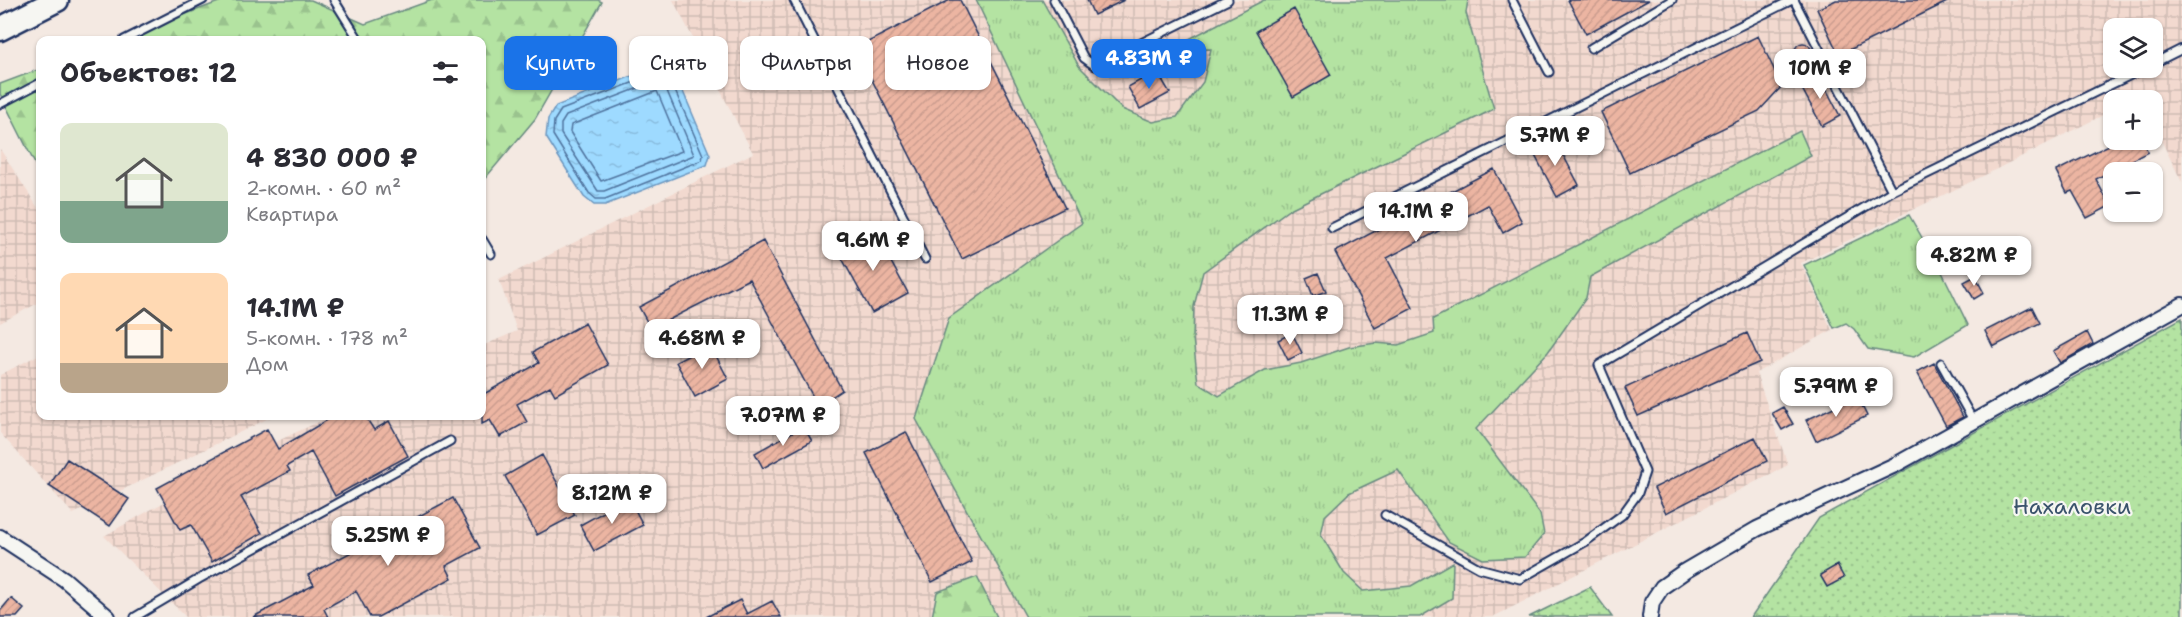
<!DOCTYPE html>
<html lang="ru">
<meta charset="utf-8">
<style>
:root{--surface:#fff;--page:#f7f7f7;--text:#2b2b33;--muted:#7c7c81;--accent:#1a73e8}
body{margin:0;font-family:"Shantell Sans",sans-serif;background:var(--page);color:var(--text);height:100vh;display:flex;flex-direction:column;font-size:22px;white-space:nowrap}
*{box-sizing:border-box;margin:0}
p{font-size:20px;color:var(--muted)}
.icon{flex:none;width:33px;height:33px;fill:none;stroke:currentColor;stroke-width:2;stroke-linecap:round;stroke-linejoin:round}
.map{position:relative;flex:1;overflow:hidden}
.side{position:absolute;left:36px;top:36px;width:450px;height:384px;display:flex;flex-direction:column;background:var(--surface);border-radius:12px;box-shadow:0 2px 4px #0004}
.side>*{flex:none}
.banner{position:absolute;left:504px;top:36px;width:570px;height:54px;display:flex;gap:12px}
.fabs{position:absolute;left:2103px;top:18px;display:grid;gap:12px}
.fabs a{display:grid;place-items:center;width:60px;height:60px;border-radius:12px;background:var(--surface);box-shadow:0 2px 4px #0004;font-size:30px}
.price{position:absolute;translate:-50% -51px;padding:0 14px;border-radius:12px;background:#fff;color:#222;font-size:20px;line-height:39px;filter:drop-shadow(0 2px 3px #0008)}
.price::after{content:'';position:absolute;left:50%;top:36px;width:18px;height:14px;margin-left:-9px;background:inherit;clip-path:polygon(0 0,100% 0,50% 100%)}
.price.current{background:var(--accent);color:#fff}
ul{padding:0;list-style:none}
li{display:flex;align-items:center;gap:18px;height:150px;padding:0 24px}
li span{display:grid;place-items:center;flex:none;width:168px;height:120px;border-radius:12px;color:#555}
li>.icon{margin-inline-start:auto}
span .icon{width:72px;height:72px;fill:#fffc;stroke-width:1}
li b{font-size:26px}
h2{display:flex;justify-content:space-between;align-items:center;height:72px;padding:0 24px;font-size:26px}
.pill{padding:0 21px;border-radius:12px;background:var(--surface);box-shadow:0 2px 4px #0004;font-size:21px;line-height:54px}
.pill.current{background:var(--accent);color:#fff}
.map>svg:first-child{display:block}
.industrial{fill:url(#industrial-grid);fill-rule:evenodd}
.grass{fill:url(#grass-tufts);stroke:#688980;stroke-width:1.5}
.forest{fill:url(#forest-firs);stroke:#688980;stroke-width:1.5}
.garden{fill:url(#garden-dots);stroke:#688980;stroke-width:1.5}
.water{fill:url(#water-ripples);stroke:#6a96bf;stroke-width:1.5}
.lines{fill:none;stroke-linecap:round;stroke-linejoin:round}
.shore{stroke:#4f739e;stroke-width:1.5}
.building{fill:url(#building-hatch);stroke:#1b2f5e;stroke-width:1.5}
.service-casing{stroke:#1b2f5e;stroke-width:11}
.minor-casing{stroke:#1b2f5e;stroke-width:18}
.primary-casing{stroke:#1b2f5e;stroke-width:27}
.service{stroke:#f6f6f2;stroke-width:7}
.minor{stroke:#f6f6f2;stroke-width:14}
.primary{stroke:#f6f6f2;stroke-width:22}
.labels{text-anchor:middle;stroke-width:4.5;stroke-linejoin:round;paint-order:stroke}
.park-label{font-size:22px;fill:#3a536c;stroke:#f6f6f2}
</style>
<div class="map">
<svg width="2182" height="617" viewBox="0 0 2182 617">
<defs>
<pattern id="industrial-grid" width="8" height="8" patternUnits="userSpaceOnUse" patternTransform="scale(1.5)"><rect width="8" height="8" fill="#f2d9cf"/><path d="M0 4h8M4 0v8" fill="none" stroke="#cfbbb4"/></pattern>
<pattern id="grass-tufts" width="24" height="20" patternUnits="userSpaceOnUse" patternTransform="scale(1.5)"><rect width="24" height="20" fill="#b4e3a2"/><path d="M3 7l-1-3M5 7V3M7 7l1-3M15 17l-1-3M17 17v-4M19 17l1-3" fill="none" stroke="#9ac38e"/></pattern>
<pattern id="forest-firs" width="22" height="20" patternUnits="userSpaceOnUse" patternTransform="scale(1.5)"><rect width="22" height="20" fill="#b4e3a2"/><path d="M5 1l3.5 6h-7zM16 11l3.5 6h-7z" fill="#9ac38e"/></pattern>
<pattern id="garden-dots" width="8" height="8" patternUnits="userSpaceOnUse" patternTransform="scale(1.5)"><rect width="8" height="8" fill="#b4e3a2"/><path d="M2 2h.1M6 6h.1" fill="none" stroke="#9ac38e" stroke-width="1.8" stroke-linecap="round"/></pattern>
<pattern id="water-ripples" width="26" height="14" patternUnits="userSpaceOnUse" patternTransform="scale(1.5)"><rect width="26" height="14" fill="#9edaff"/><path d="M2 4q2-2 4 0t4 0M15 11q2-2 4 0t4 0" fill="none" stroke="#8bd"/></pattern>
<pattern id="building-hatch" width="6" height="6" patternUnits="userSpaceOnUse" patternTransform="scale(1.5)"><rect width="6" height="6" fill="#ecb5a2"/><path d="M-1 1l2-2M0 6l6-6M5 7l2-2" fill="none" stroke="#ca9c8e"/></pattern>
</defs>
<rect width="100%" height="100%" fill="#f4e9e2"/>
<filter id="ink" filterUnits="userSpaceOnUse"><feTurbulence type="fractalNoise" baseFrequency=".0167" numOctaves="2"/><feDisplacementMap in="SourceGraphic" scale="12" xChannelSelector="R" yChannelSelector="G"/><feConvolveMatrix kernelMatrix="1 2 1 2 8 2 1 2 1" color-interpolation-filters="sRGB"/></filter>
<g filter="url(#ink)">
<path class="industrial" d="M 673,0 L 2182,0 L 2182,182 L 2153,124 L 2152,100 L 2140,100 L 2138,97 L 2132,100 L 2114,100 L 2113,110 L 1981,177 L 1801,263 L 1832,330 L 1756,373 L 1788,465 L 1493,617 L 186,617 L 104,536 L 248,455 L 331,416 L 482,416 L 482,346 L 517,331 L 499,280 L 753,153 ZM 2114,28 L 2152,28 L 2152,68 L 2114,68 Z
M 0,149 L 40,211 L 40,302 L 0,323 Z
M 40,354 L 40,416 L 273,416 L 73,514 L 0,433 L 0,375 Z"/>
<path class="grass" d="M 976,0 L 1042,0 L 1079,66 L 1122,109 L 1153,122 L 1177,117 L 1203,82 L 1211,49 L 1168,50 L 1264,0 L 1468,0 L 1466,13 L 1494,109 L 1290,209 L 1203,272 L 1194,306 L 1193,338 L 1198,383 L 1219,396 L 1265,370 L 1301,363 L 1349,347 L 1376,343 L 1398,345 L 1434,333 L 1433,319 L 1800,131 L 1811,156 L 1590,277 L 1586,298 L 1548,352 L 1476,429 L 1540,514 L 1544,534 L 1525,557 L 1483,559 L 1449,542 L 1398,470 L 1349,493 L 1325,516 L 1321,535 L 1344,573 L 1363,591 L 1411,586 L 1453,562 L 1452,598 L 1420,617 L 1026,617 L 916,419 L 949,318 L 1082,223 Z
M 1909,215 L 1943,274 L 1968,325 L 1914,357 L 1868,349 L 1854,329 L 1846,323 L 1834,328 L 1804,265 Z"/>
<path class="forest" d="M 224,0 L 311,0 L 365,24 L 432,0 L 598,0 L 602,2 L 535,119 L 482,182 L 482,40 L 116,40 Z
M 40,69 L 40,174 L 0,94 L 0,84 Z
M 977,577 L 997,617 L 932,617 L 937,592 Z"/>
<path class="garden" d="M 2182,318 L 2182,617 L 1751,617 L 1819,518 Z
M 1590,587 L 1612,617 L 1529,617 Z"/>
<path class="water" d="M 670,61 L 710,155 L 707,165 L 605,205 L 594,205 L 584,197 L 546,137 L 548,119 L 556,106 Z"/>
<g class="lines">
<path class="shore" d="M 666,70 L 703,155 L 702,160 L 605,199 L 596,199 L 589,193 L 553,135 L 554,121 L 561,110 Z
M 662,79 L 694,155 L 604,191 L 598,191 L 561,134 L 561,124 L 566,116 Z
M 657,91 L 682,151 L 601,181 L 570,132 L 571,125 Z"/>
</g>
<path class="building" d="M 950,0 L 960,0 L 1065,208 L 962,259 L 856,48 Z
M 1087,0 L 1124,0 L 1094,15 Z
M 1568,0 L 1649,0 L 1586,34 Z
M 1836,0 L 1951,0 L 1839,55 L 1817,9 Z
M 1294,9 L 1331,75 L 1293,97 L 1256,31 Z
M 1758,36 L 1782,86 L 1759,111 L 1630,173 L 1601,112 Z
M1795 51a8 8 0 1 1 16 0a8 8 0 1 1-16 0Z
M 1157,71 L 1170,93 L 1140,109 L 1128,87 Z
M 1819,75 L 1840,116 L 1822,126 L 1800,85 Z
M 1553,136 L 1579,185 L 1557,197 L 1531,148 Z
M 2119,140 L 2142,140 L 2148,152 L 2096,179 L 2110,206 L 2087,218 L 2072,191 L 2067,193 L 2056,171 Z
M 1494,169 L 1522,222 L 1503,233 L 1488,205 L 1387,258 L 1413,308 L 1375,328 L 1335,252 Z
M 874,231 L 908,293 L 872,313 L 838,251 Z
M 763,241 L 842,390 L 818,406 L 749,279 L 651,329 L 639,307 Z
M 1318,273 L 1326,291 L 1313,296 L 1306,278 Z
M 1975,276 L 1984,293 L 1974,299 L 1964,282 Z
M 2032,307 L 2040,323 L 1993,347 L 1985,331 Z
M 585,323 L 608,365 L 555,395 L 550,386 L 517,404 L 527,422 L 500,437 L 490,420 L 482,424 L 482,395 L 539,363 L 533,352 Z
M 2087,332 L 2093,344 L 2060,363 L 2053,351 Z
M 1292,333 L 1302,353 L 1288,360 L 1278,340 Z
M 1747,333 L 1760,362 L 1638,416 L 1625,388 Z
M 710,344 L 728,379 L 695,397 L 676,362 Z
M 1934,363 L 1963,417 L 1946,426 L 1917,372 Z
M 1857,396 L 1867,416 L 1816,441 L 1806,420 Z
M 1783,407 L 1793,424 L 1782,430 L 1772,413 Z
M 334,416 L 365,416 L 374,430 L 389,421 L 408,456 L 335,496 L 311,452 L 287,466 L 290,471 L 241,497 L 262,533 L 212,562 L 191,525 L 180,530 L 157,488 L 267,429 L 278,449 Z
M 803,426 L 812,441 L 763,468 L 755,453 Z
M 906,432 L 972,562 L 932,582 L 866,453 Z
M 1755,437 L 1767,461 L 1666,513 L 1654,488 Z
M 542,455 L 575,515 L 537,535 L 505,476 Z
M 67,459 L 129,499 L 110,526 L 49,486 Z
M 453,498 L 480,548 L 446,566 L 452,578 L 378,617 L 370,617 L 356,591 L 324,609 L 328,617 L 253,617 L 314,585 L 308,575 Z
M 629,498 L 643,525 L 594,551 L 580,525 Z
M 1837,565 L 1844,578 L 1827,587 L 1820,575 Z
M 11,598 L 24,609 L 17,617 L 0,617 L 0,611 Z
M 740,600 L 747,614 L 772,601 L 781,617 L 706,617 Z"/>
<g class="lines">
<defs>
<path id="service" d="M 334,0 L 359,40
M 794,0 L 925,259
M 1054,0 L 1084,58 L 1095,66 L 1228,0
M 1512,0 L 1549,72
M 1794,0 L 1892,191
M 124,40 L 203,0
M 1591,48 L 1672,0
M 2152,64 L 2182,49
M 0,104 L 40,83
M 1332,228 L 1792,0
M 482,239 L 491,254
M 1941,363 L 1974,422
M 1385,515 L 1479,568 L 1520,579 L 1585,542 L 1622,515 L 1638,493 L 1645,472 L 1599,365 L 1892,191 L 2145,68
M 135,617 L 199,579 L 450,441"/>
<path id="minor" d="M 0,537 L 64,579 L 108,617
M 1650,617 L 1652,602 L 1662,587 L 1685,571 L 1757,529 L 1897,464 L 2182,305"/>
<path id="primary" d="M 0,29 L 57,0"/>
</defs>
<use href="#service" class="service-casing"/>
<use href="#minor" class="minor-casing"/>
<use href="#primary" class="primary-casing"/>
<use href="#service" class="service"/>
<use href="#minor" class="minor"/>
<use href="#primary" class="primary"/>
</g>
</g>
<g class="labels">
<g class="park-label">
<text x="2072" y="514">Нахаловки</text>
</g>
</g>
</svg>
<div class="fabs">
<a><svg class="icon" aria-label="layers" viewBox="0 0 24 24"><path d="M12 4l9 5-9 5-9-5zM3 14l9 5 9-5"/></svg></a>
<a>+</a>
<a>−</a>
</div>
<b class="price current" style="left:1149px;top:90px">4.83M ₽</b>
<b class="price" style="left:1820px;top:100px">10M ₽</b>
<b class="price" style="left:1555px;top:167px">5.7M ₽</b>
<b class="price" style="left:1416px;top:243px">14.1M ₽</b>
<b class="price" style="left:873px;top:272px">9.6M ₽</b>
<b class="price" style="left:1974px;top:287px">4.82M ₽</b>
<b class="price" style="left:1290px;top:346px">11.3M ₽</b>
<b class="price" style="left:702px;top:370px">4.68M ₽</b>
<b class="price" style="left:1836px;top:418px">5.79M ₽</b>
<b class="price" style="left:783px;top:447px">7.07M ₽</b>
<b class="price" style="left:612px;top:525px">8.12M ₽</b>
<b class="price" style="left:388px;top:567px">5.25M ₽</b>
<div class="banner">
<a class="pill current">Купить</a>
<a class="pill">Снять</a>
<a class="pill">Фильтры</a>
<a class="pill">Новое</a>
</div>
<section class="side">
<h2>Объектов: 12<svg class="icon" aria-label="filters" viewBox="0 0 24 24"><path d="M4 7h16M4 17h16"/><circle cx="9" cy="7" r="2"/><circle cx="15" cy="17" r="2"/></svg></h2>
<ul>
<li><span style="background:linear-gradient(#dfe7d0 65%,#7fa58c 0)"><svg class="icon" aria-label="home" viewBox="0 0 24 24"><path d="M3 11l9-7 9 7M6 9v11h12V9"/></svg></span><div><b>4 830 000 ₽</b><p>2-комн. · 60 m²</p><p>Квартира</p></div></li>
<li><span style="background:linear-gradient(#ffd9b3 75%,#b9a48a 0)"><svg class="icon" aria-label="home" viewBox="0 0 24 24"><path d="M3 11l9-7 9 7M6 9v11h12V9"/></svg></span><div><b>14.1M ₽</b><p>5-комн. · 178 m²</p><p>Дом</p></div></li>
</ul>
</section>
</div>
